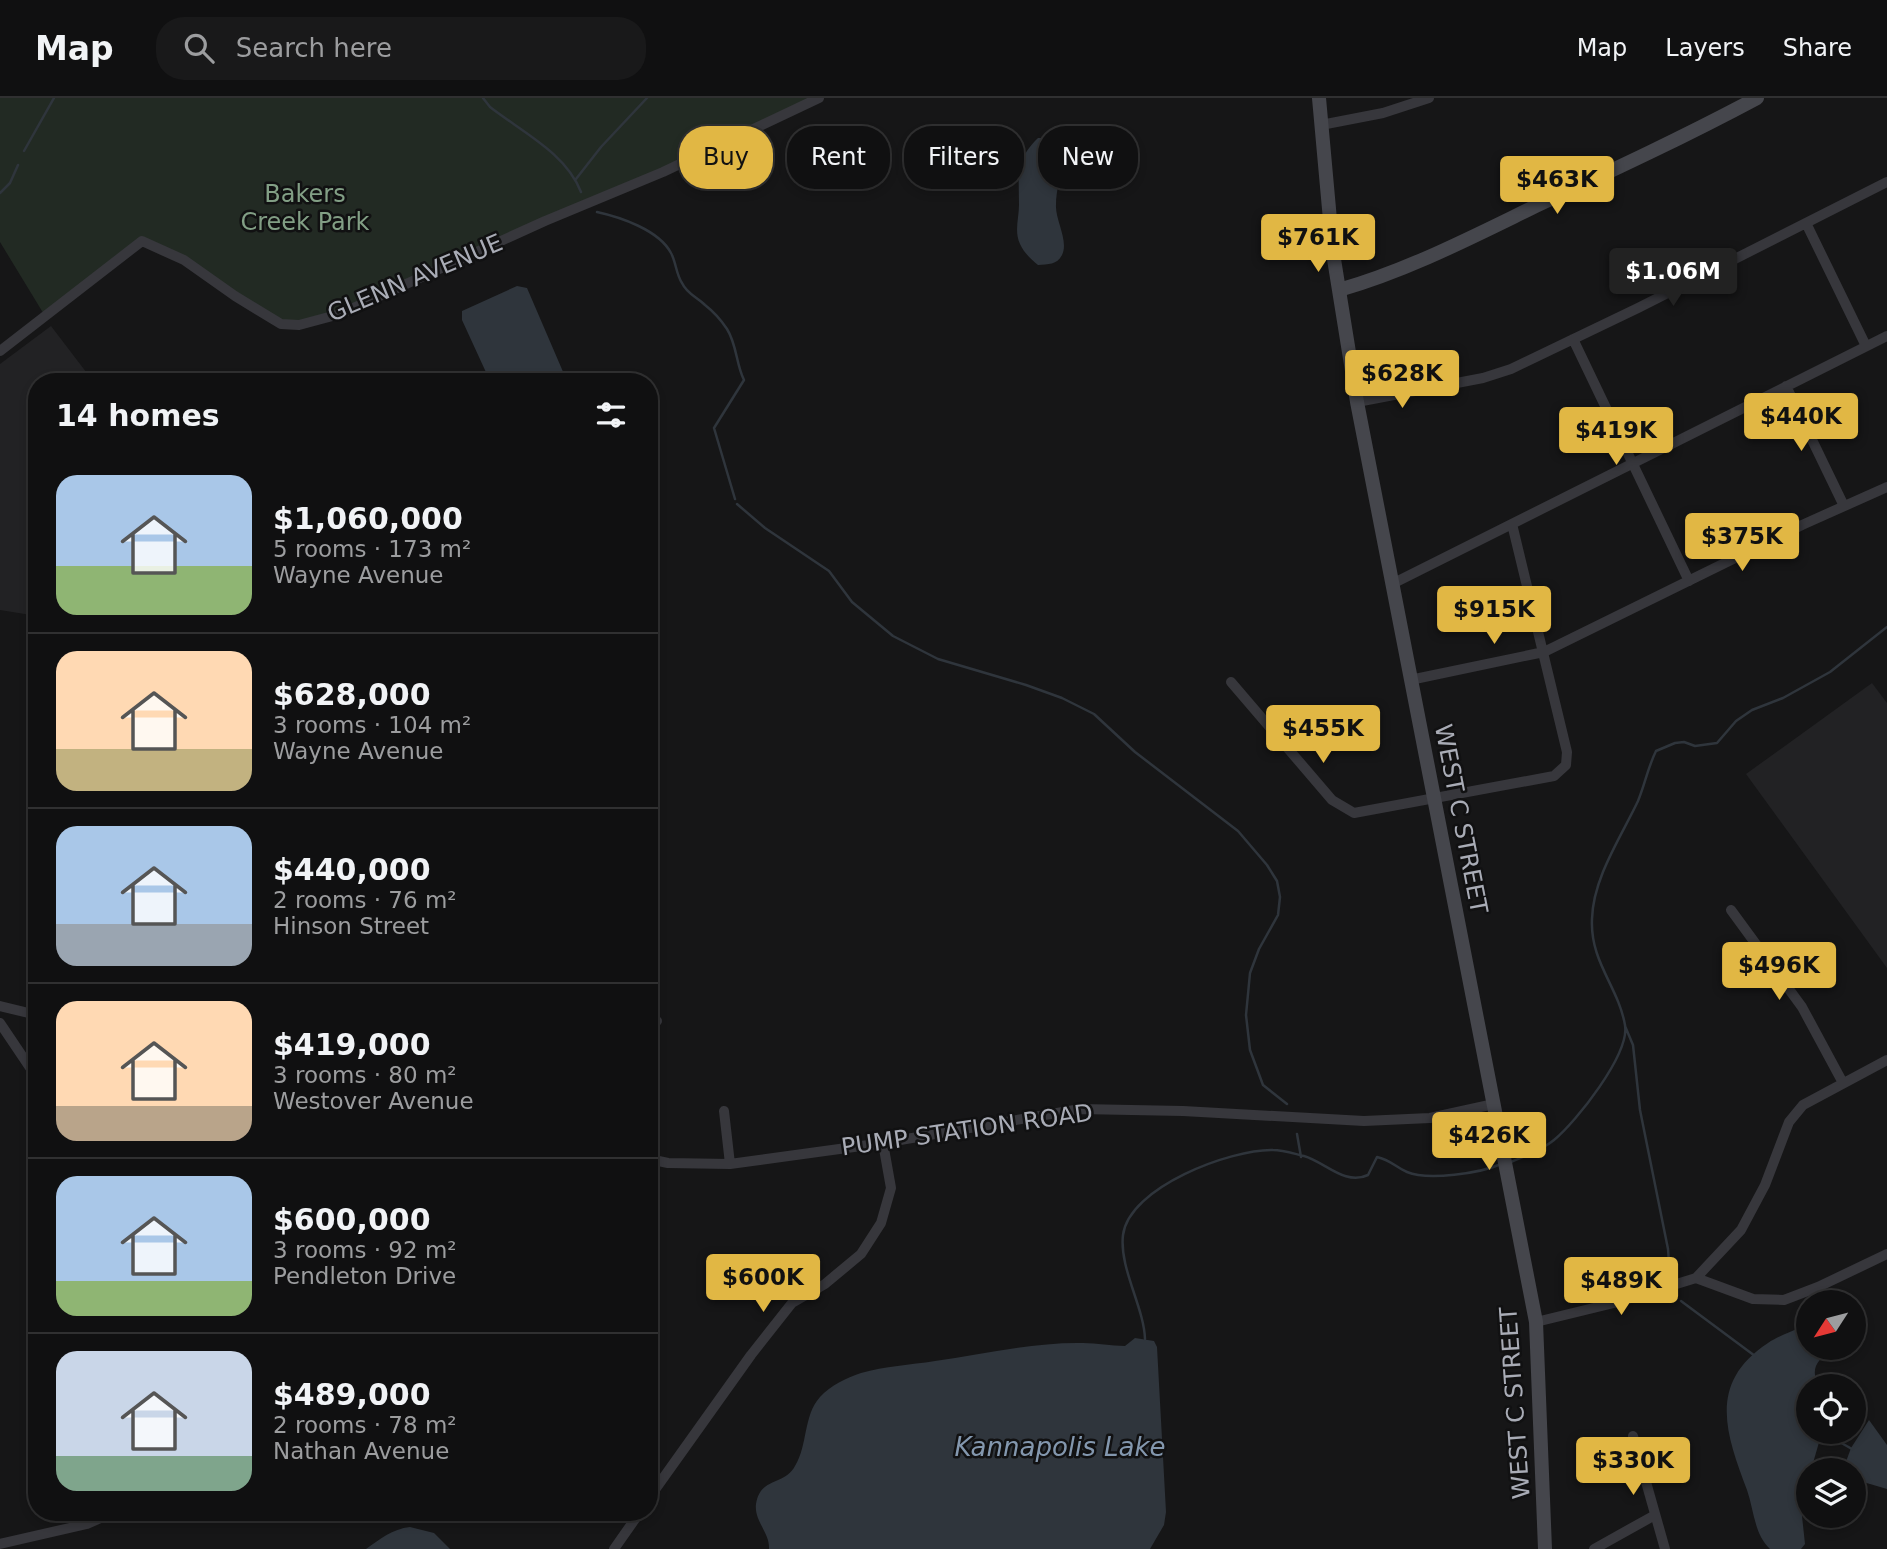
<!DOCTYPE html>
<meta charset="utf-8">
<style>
:root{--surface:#101011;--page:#19191a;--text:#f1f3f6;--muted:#9c9d9f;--line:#303031;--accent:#e1b744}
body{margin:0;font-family:"DejaVu Sans",sans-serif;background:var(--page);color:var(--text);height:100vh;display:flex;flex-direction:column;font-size:26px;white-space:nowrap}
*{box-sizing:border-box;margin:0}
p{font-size:23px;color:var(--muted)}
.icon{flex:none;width:38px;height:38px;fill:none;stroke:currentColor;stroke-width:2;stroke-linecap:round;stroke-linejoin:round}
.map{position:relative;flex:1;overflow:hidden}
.panel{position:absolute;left:28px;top:275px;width:630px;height:1148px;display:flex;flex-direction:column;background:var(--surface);border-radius:28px;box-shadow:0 4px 10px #0003,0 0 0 2px var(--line)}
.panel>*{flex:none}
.banner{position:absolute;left:679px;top:28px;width:665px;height:63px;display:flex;gap:14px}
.needle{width:46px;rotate:234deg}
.controls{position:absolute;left:1796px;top:1192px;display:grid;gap:14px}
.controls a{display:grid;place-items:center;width:70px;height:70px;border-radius:50%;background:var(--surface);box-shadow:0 4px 10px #0003,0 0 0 2px var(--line);font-size:35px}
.price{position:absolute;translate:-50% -60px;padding:0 16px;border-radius:7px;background:var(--accent);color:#111;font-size:23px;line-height:46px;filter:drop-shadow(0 2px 4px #0008)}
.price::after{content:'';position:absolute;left:50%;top:42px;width:21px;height:16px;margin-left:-10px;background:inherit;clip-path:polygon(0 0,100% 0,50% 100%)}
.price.active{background:#222;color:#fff}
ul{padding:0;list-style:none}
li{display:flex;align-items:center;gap:21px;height:175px;padding:0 28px}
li+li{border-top:2px solid var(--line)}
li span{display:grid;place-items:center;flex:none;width:196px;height:140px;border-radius:21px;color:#555}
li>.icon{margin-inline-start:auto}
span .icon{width:84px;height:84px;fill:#fffc;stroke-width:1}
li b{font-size:30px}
h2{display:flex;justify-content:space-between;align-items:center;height:84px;padding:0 28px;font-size:30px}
.tag{padding:0 24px;border-radius:28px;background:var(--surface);box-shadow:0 4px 10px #0003,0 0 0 2px var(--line);font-size:24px;line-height:63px}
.tag.active{background:var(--accent);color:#111}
header{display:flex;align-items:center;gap:42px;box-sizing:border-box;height:98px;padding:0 35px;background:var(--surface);border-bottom:2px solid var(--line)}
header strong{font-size:33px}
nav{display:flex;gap:38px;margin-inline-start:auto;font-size:24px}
.search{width:490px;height:63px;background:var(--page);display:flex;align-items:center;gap:18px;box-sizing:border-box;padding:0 24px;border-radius:28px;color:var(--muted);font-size:26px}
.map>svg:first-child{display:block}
.built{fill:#222224}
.green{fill:#222a23}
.water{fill:#2f353c}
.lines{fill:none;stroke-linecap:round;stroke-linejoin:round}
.stream{stroke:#2f353c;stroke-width:2.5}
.street{stroke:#37373c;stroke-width:10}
.secondary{stroke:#45464c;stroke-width:14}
.labels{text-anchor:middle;stroke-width:5;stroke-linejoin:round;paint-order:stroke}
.park-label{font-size:24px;fill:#829f85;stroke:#111112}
.street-label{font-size:24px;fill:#a9acb6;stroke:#111112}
.water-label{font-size:26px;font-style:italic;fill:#8397ae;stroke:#111112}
</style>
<header>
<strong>Map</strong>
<div class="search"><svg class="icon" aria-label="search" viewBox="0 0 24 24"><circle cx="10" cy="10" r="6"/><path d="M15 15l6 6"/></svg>Search here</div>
<nav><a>Map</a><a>Layers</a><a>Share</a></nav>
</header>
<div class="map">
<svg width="1887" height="1451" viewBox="0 0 1887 1451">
<rect width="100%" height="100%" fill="#161617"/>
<path class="built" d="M 51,228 L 93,283 L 37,284 L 37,518 L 0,512 L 0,266 Z
M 1872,585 L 1887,605 L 1887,870 L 1746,676 Z"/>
<path class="green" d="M 0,0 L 819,0 L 340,216 L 281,226 L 184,162 L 142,143 L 45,218 L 0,144 Z"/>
<path class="water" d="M 1038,40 L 1047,40 L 1060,52 C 1064,73 1056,88 1056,107 C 1055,122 1069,143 1062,157 C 1057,167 1048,166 1038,167 C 1031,161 1024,155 1020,146 C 1014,133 1019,120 1019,107 C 1019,78 1015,62 1038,40 Z
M 517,188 L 527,190 L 567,283 L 490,283 L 462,222 L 462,213 Z
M 1801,1229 L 1808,1229 L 1808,1250 L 1831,1250 C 1818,1264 1810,1268 1818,1288 L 1808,1288 L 1808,1334 L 1822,1334 L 1811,1372 L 1808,1372 L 1808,1393 L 1802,1418 L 1805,1446 L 1801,1451 L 1770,1451 C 1754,1436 1754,1412 1747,1392 C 1726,1336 1707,1285 1768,1245 C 1778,1238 1791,1234 1801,1229 Z
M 1135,1240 L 1154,1243 L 1157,1249 L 1166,1414 L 1164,1427 L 1150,1451 L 769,1451 C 770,1434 754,1424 756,1406 C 760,1379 784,1388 795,1368 C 808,1347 803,1318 820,1299 C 831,1287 846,1280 861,1275 C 885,1268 910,1267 935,1263 C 982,1256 1035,1244 1083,1245 C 1097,1245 1111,1248 1125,1248 Z
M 1869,1322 L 1887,1347 L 1887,1391 L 1853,1381 L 1853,1372 L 1843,1372 L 1851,1350 Z
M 410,1429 L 434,1435 L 450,1451 L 366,1451 C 380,1441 392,1431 410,1429 Z"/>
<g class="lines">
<path class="stream" d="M 483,0 L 490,9 C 522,34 566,55 581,94
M 24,53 L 54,0
M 576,81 L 601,49 L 647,0
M 0,95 L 10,85 L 18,67
M 597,114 C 620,119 659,132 671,155 C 676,164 676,176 682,185 C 687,196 697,199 705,207 C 714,214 721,222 727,231 C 737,247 736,266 744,282 L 714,330 L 735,401
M 737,406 L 765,430 L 829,473 L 852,504 L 893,538 L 938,561 L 1026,587 L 1062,600 L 1094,616 L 1135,654 L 1238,733 L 1267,767 L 1277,783 L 1280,799 L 1278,817 L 1259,851 L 1250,875 L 1246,917 L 1250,952 L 1263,987 L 1287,1006
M 1625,928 L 1633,947 L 1640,1012 L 1668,1151 L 1670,1180
M 1297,1036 L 1301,1059
M 1511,1064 C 1525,1058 1542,1052 1554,1042 C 1576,1024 1630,956 1625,927 C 1618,888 1590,864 1592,821 C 1593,780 1621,739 1638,703 C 1645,686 1648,669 1656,653 L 1675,645 L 1684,644 L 1695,648 L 1717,645 L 1736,623 L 1752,612 L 1783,600 L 1830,574 L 1887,529
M 1681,1203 L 1755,1258
M 1145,1241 C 1144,1209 1119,1170 1123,1137 C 1129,1089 1231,1051 1273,1052 C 1283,1052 1295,1056 1304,1058 C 1325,1064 1345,1088 1368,1077 L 1377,1059 C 1391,1062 1395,1069 1407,1074 C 1428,1083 1481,1075 1501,1066
M 1822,1334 L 1852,1351"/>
<path class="street" d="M 1321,27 L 1383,15 L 1429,0
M 1806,125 L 1866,248
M 1573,241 L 1689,483
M 0,253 L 142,143 L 184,162 L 235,198 L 281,226 L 299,227 L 340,216 L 545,123 L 663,74 L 819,0
M 1786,288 L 1844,408
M 1357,304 L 1483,280 L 1511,271 L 1638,210 L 1887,84
M 1392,486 L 1887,238
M 1410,582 L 1544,554 L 1802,427 L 1887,389
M 1231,584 L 1332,702 L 1354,715 L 1554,678 L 1566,667 L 1567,654 L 1512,426
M 1731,812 L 1802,909 L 1843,985
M 0,908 L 37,917
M 0,925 L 37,980
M 649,931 L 657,923
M 724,1013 L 730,1066
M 649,1061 L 668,1065 L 730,1066 L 883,1045 L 1080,1011 L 1183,1013 L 1364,1023 L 1430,1020 L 1494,1006
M 1696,1180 L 1741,1132 L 1765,1087 L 1789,1024 L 1803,1007 L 1887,962
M 1536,1224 L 1618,1204 L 1696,1180 L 1753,1201 L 1784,1202 L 1818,1189 L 1887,1156
M 1633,1338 L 1665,1451
M 649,1400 L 751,1257 L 792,1205 L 825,1186 L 861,1156 L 881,1125 L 891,1090 L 883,1045
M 0,1446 L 87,1426 L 114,1414
M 614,1451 L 640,1414
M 1594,1451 L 1655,1417"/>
<path class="secondary" d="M 1319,0 L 1333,155 L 1357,304 L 1536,1224 L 1545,1451
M 1339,192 C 1409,172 1474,138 1540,106 C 1613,72 1686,38 1757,0"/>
</g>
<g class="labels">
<g class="park-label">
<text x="305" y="104">Bakers<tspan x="305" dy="28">Creek Park</tspan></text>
</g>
<g class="street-label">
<text transform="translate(415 180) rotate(-23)" y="8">GLENN AVENUE</text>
<text transform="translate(1461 721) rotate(79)" y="8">WEST C STREET</text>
<text transform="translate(967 1032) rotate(-8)" y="8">PUMP STATION ROAD</text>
<text transform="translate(1515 1305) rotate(-94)" y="8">WEST C STREET</text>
</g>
<g class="water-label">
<text x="1060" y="1358">Kannapolis Lake</text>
</g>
</g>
</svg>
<div class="controls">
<a><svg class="needle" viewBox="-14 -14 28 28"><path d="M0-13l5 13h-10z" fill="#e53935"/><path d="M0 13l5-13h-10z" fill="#9c9d9f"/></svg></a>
<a><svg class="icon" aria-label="locate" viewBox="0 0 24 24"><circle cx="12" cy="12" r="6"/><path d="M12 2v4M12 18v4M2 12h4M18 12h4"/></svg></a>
<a><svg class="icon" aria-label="layers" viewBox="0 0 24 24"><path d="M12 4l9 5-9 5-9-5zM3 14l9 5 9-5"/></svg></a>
</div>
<b class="price" style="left:1557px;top:118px">$463K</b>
<b class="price" style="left:1318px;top:176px">$761K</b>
<b class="price active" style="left:1673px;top:210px">$1.06M</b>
<b class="price" style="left:1402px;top:312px">$628K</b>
<b class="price" style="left:1801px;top:355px">$440K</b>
<b class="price" style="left:1616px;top:369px">$419K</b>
<b class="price" style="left:1742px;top:475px">$375K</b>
<b class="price" style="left:1494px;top:548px">$915K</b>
<b class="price" style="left:1323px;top:667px">$455K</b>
<b class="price" style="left:1779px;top:904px">$496K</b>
<b class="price" style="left:1489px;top:1074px">$426K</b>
<b class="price" style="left:763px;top:1216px">$600K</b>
<b class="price" style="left:1621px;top:1219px">$489K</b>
<b class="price" style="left:1633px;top:1399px">$330K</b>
<div class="banner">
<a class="tag active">Buy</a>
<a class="tag">Rent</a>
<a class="tag">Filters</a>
<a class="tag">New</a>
</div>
<section class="panel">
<h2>14 homes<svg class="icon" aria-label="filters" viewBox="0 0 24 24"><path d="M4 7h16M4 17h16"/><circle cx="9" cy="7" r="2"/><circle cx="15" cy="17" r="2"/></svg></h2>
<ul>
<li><span style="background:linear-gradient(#a9c7e8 65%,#8fb573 0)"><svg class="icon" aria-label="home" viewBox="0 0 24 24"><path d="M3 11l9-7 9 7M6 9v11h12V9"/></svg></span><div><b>$1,060,000</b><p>5 rooms · 173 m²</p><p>Wayne Avenue</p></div></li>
<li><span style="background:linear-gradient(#ffd9b3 70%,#c2b280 0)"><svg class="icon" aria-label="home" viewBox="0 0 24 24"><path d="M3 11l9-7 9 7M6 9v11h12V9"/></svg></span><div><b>$628,000</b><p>3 rooms · 104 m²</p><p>Wayne Avenue</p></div></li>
<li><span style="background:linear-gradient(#a9c7e8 70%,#9aa5b1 0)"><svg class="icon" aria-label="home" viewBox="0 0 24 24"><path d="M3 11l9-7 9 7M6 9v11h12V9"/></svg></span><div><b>$440,000</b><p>2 rooms · 76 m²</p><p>Hinson Street</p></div></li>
<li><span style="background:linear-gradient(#ffd9b3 75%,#b9a48a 0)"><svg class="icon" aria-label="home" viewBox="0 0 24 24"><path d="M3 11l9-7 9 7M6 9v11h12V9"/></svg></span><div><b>$419,000</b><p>3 rooms · 80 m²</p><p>Westover Avenue</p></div></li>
<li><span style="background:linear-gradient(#a9c7e8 75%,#8fb573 0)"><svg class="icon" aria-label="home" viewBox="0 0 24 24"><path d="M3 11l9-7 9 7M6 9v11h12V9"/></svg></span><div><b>$600,000</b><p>3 rooms · 92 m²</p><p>Pendleton Drive</p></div></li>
<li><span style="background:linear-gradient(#c9d6e8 75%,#7fa58c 0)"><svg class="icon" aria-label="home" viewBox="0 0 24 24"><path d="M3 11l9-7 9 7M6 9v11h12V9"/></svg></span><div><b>$489,000</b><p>2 rooms · 78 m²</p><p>Nathan Avenue</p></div></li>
</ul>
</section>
</div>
